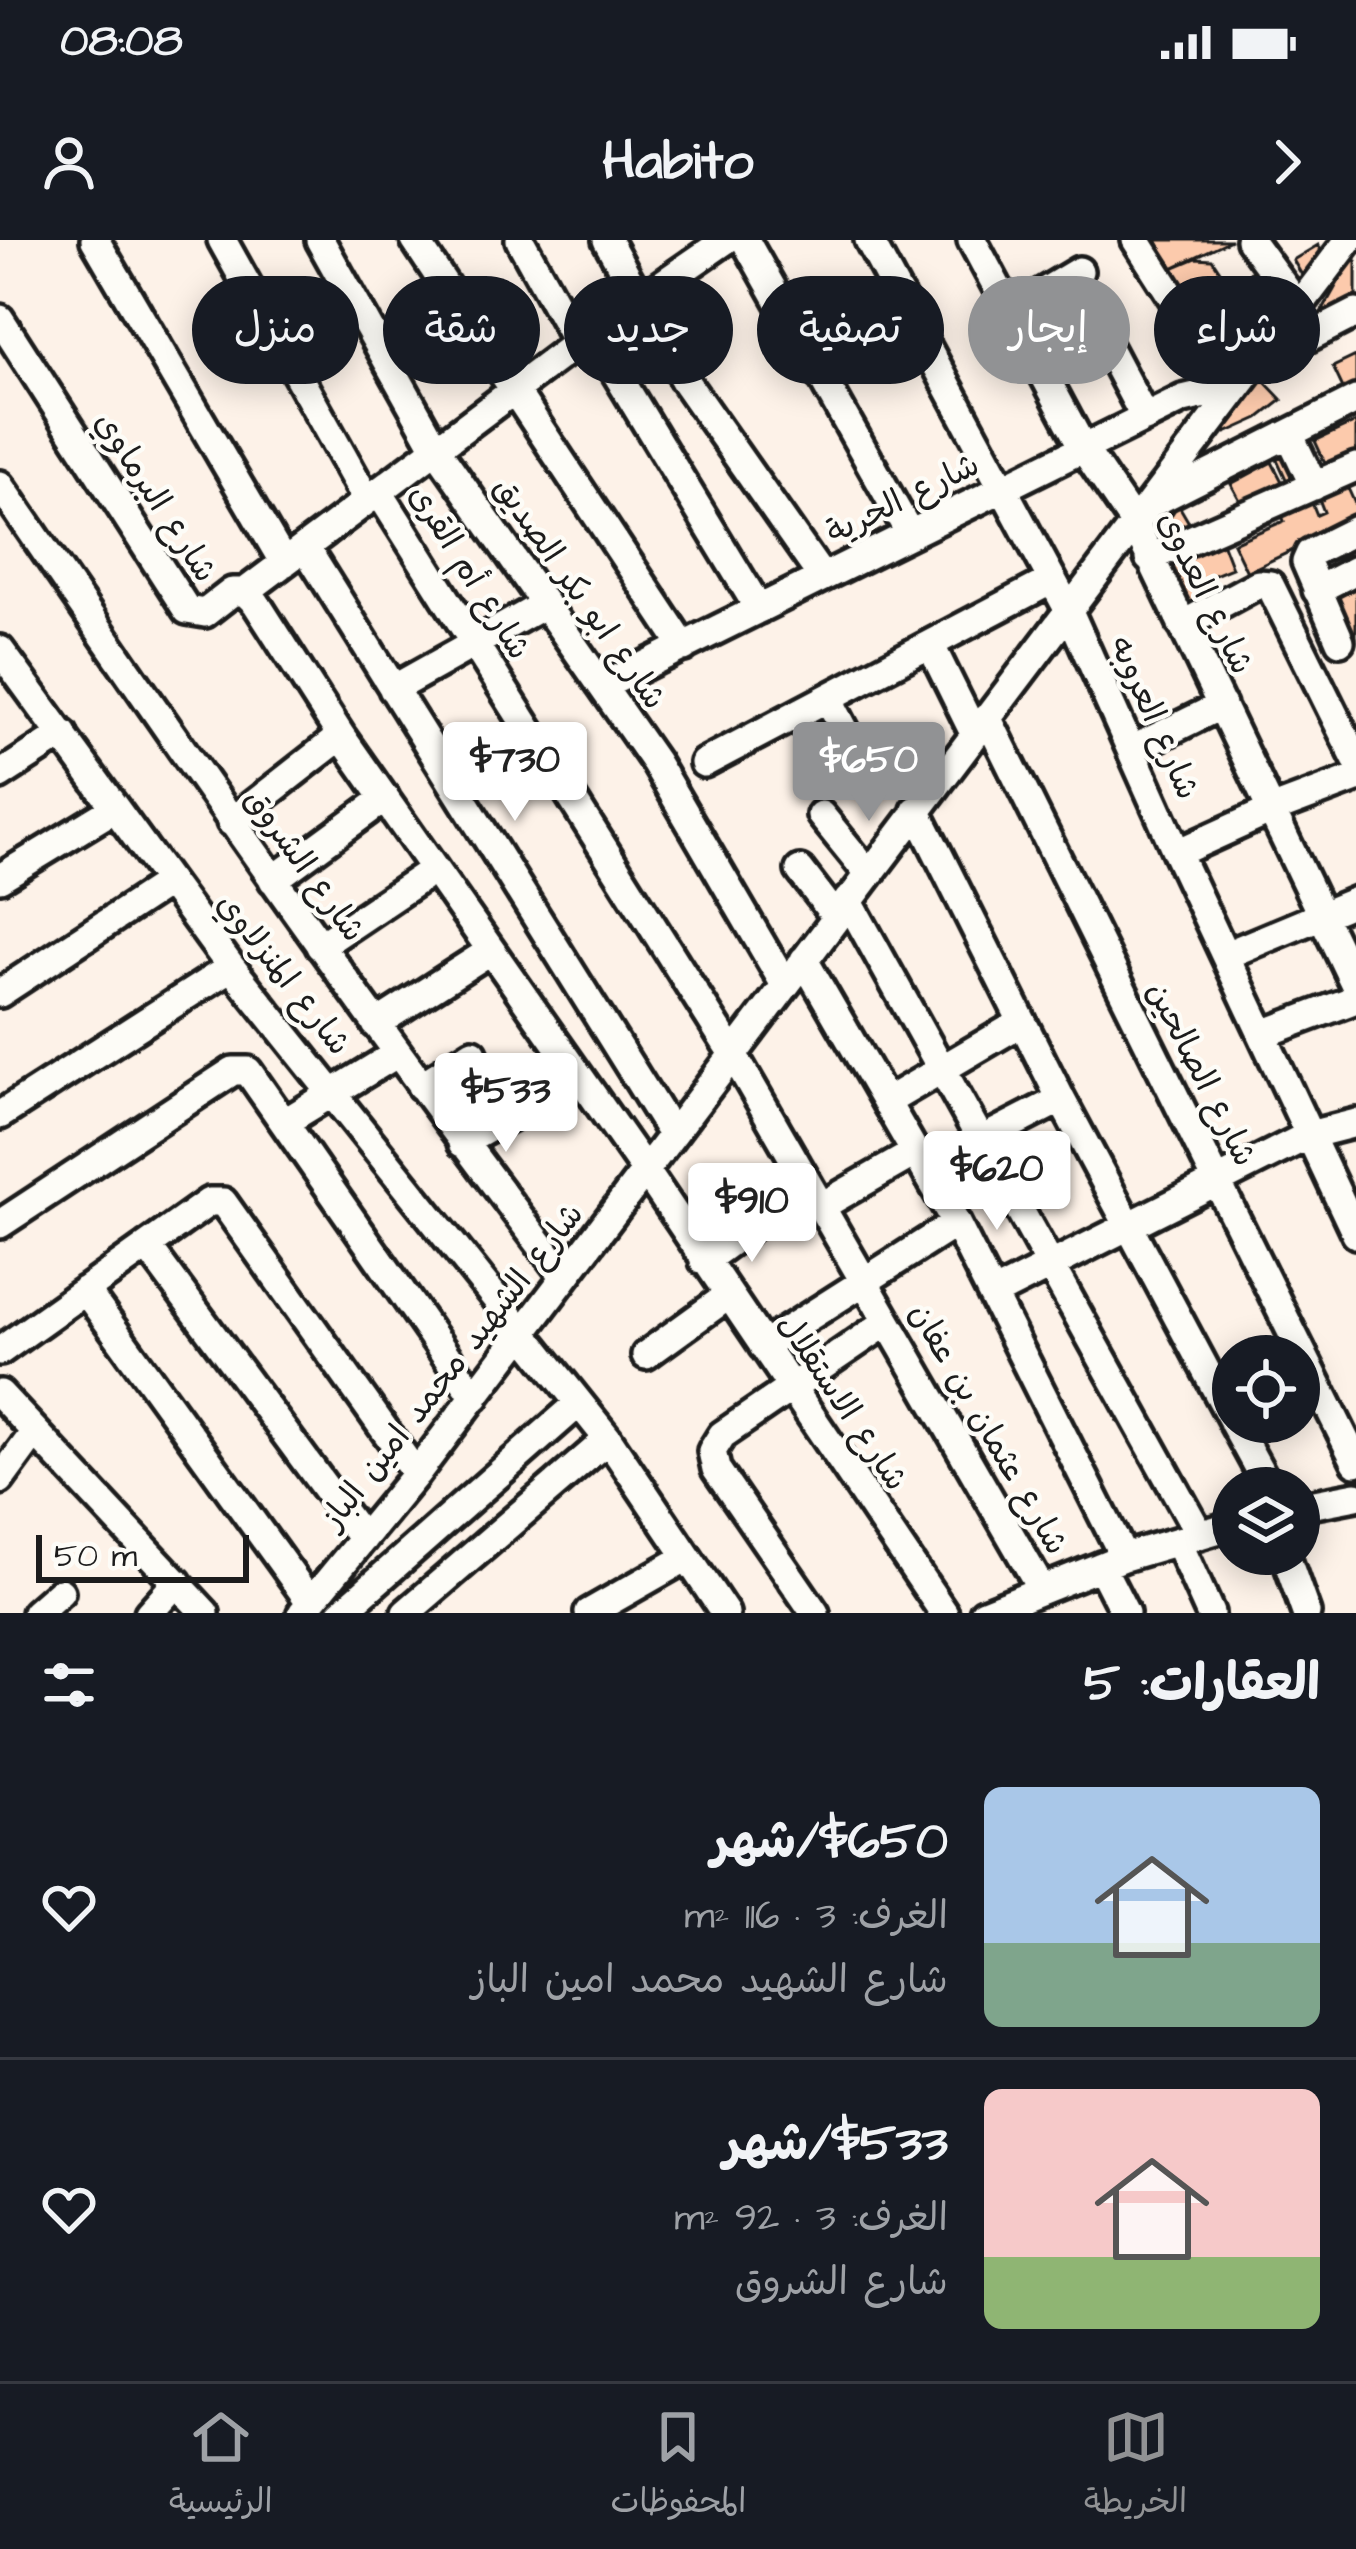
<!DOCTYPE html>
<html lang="ar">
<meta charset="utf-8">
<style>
:root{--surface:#171b24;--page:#242831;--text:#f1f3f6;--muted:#9ea1a6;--line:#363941;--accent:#919294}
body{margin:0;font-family:"Architects Daughter","Playpen Sans Arabic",sans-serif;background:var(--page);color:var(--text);direction:rtl;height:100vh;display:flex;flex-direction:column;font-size:45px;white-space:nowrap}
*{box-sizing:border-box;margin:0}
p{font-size:39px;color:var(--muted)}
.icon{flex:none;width:66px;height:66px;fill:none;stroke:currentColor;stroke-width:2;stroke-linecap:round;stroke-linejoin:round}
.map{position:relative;height:1373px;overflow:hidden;direction:ltr}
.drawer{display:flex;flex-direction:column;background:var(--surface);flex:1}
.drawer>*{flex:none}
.top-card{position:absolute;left:36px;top:36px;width:1284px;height:108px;direction:rtl;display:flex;gap:24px}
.controls{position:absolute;left:1212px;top:1095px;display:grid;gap:24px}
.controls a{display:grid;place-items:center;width:108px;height:108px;border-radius:50%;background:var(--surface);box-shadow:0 6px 30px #0003;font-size:60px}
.scale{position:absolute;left:36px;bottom:30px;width:213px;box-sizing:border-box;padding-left:12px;border:6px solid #1c1c1c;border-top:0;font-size:33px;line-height:42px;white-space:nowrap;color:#1c1c1c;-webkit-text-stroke:9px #fdfcf7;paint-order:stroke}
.price{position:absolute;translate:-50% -102px;padding:0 27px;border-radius:12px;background:#fff;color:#222;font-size:39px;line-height:78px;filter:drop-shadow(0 3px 6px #0008)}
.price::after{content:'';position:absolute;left:50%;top:72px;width:36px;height:27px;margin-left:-18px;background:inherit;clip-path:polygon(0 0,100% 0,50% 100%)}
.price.current{background:var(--accent);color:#fff}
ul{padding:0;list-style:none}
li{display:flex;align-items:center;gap:36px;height:300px;padding:0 36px}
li+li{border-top:3px solid var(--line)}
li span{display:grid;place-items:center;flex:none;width:336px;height:240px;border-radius:18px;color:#555}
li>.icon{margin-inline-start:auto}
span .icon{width:144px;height:144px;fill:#fffc;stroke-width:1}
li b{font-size:51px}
h2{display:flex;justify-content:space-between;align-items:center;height:144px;padding:0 36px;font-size:51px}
.chip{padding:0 42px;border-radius:54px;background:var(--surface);box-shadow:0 6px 30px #0003;font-size:42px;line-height:108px}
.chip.current{background:var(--accent);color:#fff}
.status{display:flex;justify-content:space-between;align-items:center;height:84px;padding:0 60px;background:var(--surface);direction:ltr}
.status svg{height:33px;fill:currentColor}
header{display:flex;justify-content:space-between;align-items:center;height:156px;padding:0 36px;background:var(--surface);font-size:54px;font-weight:700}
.tabs{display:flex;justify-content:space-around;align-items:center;height:168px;border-top:3px solid var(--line);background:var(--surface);font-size:33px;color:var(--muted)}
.tabs a{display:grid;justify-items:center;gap:6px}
.tabs .current{color:var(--accent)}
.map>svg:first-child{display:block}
.building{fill:#fccaac;stroke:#1c1c1c;stroke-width:3}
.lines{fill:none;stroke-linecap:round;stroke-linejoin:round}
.street-casing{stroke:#1c1c1c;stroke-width:36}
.street{stroke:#fdfcf7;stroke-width:27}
.labels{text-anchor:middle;stroke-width:9;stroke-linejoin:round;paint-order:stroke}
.street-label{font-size:33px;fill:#1c1c1c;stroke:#fdfcf7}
</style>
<div class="status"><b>08:08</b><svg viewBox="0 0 49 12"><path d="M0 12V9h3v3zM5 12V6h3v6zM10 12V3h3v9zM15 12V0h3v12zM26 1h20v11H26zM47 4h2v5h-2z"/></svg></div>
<header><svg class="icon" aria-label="forward" viewBox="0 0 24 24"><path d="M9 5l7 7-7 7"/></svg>Habito<svg class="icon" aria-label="person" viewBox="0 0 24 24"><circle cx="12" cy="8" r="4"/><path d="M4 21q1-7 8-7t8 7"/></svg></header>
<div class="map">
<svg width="1356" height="1373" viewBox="0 0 1356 1373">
<rect width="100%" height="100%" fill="#fdf2e8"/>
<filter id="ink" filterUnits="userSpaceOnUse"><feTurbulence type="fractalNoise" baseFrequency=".00833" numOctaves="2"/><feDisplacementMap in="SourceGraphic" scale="24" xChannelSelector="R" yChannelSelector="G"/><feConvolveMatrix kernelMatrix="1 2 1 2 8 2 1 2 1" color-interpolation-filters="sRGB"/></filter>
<g filter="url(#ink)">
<path class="building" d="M 1156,0 L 1231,0 L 1170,29 Z
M 1318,5 L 1324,17 L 1315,23 L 1321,33 L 1306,42 L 1293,20 Z
M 1356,14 L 1356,64 L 1313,87 L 1344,32 L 1339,23 Z
M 1196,18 L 1212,19 L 1232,49 L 1255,28 L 1285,65 L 1236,127 L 1170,29 Z
M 1356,116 L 1356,160 L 1350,163 L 1333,127 Z
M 1260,137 L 1282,160 L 1259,178 L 1226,193 L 1218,182 Z
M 1356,182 L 1356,227 L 1332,238 L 1315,201 Z
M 1311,203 L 1330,247 L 1296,261 L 1276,217 Z
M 1272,222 L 1292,261 L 1252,282 L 1231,244 Z
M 1347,246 L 1356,266 L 1356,280 L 1247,332 L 1233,303 L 1284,281 L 1278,266 L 1308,253 L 1317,275 L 1324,272 L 1319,259 Z
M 1178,264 L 1202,305 L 1153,306 Z
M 1222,302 L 1232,328 L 1207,338 L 1212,349 L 1205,353 L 1211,367 L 1185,378 L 1164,326 Z
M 1356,345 L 1356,398 L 1354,399 L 1335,353 Z"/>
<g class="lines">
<defs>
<path id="street" d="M 95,0 L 284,323
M 222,0 L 367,260
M 320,0 L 437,210 L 655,522 L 785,745
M 415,0 L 684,407
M 520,0 L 577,103
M 607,0 L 684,140 L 822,337
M 745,0 L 910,294
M 869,0 L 1068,369 L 1177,613 L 1356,994
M 972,0 L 1083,208 L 1134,283 L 1356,747
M 1250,0 L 1298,66
M 1010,72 L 1079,31
M 0,79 L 187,370 L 205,373 L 232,352 L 245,352 L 256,363 L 341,496 L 645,930 L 944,1373
M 1098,89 L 1145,178
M 592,93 L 759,369
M 1264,120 L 1356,73
M 1290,196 L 1314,246
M 0,245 C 183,513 368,779 565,1037
M 379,252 L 733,814 L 1041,1348
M 1156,261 L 1356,160
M 305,307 L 672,894
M 1149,318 L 1356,227
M 1317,350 L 1356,330
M 245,352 L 577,103 L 726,0
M 1182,385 L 1258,344 L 1270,345 L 1356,519
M 1340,401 L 1306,322 L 1310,313 L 1356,290
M 930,404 L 974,493
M 0,410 L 231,727 L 608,1199 L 725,1373
M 603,446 L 1183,159 L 1238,146 L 1173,58 L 1136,0
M 393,449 L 545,364
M 828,458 L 862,523
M 987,477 L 1356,1222
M 1131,510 L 1222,465
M 704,523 L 1052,340
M 0,535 L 63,494
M 916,570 L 1061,859 L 1233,1181
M 821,575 L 868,633
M 231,582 L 341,496
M 1177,613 L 1274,569 L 1356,538
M 800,630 L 836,677
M 0,638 L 115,568
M 273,640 L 385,558
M 848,660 L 1200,1295
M 320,706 L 433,630
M 1226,715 L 1356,661
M 804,720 L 956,983 L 1124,1317
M 0,753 L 169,642
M 376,784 L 490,711
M 1263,794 L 1356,759
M 421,846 L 473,813
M 886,862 L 1022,782
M 0,875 L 231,727
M 285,882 L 398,813
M 462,903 L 520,871
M 925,929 L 1061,859
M 820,967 L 916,912
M 0,984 L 233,831 L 248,831 L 475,1157
M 147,1006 L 363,1299
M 704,1021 L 763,978
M 85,1050 L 311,1363
M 992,1055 L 1309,895 L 1356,883
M 763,1106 L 956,983
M 0,1111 L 209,962 L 223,962 L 416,1234
M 646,1115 L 729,1055
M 0,1154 L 205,1373
M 1233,1182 L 1269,1248
M 0,1240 L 35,1192
M 1299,1267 L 1356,1256
M 1178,1302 L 1210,1373
M 1285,1314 L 1306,1373
M 1101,1326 L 1125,1373
M 36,1373 L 60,1352
M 149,1373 L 177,1342
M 302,1373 L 416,1234 L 1349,0
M 341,1373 L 579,1163
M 406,1373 L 608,1199
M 589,1373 L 687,1317
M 815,1373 L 716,1229 L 712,1211 L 722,1195 L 887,1082
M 984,1373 L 1124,1317 L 1233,1285"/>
</defs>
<use href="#street" class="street-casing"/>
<use href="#street" class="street"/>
</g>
</g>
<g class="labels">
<g class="street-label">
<text transform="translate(157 256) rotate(57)" y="12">شارع البرماوي</text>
<text transform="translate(902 257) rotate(-26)" y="12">شارع الحرية</text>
<text transform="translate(471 331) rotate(58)" y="12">شارع أم القرى</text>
<text transform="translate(581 352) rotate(55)" y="12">شارع ابو بكر الصديق</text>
<text transform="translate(1207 352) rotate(64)" y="12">شارع العدوى</text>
<text transform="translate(1156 477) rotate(66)" y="12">شارع العروبه</text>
<text transform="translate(306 624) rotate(54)" y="12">شارع الشروق</text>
<text transform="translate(285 733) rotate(52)" y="12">شارع المنزلاوي</text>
<text transform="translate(1203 833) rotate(63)" y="12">شارع الصالحين</text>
<text transform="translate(451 1125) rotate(-52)" y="12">شارع الشهيد محمد امين الباز</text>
<text transform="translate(844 1161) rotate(56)" y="12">شارع الاستقلال</text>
<text transform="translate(990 1188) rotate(60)" y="12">شارع عثمان بن عفان</text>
</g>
</g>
</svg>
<div class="controls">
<a><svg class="icon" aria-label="locate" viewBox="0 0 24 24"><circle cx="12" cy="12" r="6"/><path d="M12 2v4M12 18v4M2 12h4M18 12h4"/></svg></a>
<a><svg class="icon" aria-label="layers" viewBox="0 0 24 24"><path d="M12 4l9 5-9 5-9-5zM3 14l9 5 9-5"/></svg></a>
</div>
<div class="scale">50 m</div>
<b class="price" style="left:515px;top:584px">$730</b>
<b class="price current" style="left:869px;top:584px">$650</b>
<b class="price" style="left:506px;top:915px">$533</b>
<b class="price" style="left:997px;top:993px">$620</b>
<b class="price" style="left:752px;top:1025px">$910</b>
<div class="top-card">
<a class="chip">شراء</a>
<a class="chip current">إيجار</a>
<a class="chip">تصفية</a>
<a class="chip">جديد</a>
<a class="chip">شقة</a>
<a class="chip">منزل</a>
</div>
</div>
<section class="drawer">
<h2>العقارات: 5<svg class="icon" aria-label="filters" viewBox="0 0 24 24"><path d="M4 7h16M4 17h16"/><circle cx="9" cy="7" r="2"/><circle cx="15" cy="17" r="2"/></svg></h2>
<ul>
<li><span style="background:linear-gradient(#a9c7e8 65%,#7fa58c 0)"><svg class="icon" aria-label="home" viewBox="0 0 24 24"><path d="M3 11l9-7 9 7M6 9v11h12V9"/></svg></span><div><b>$650/شهر</b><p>الغرف: 3 · 116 m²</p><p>شارع الشهيد محمد امين الباز</p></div><svg class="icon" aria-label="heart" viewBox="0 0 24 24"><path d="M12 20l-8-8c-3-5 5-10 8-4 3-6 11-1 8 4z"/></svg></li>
<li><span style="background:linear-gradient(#f6c9c9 70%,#8fb573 0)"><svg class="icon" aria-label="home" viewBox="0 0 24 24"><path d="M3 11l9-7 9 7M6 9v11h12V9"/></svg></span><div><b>$533/شهر</b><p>الغرف: 3 · 92 m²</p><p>شارع الشروق</p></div><svg class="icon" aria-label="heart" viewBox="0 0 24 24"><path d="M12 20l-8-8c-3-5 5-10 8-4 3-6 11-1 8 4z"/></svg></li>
</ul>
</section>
<nav class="tabs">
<a class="current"><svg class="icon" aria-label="map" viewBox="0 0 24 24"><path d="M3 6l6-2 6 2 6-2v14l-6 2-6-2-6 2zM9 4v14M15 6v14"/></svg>الخريطة</a>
<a><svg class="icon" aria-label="saved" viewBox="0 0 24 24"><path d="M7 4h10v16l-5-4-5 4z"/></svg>المحفوظات</a>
<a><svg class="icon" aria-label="home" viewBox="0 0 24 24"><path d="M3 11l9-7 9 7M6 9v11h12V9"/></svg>الرئيسية</a>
</nav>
